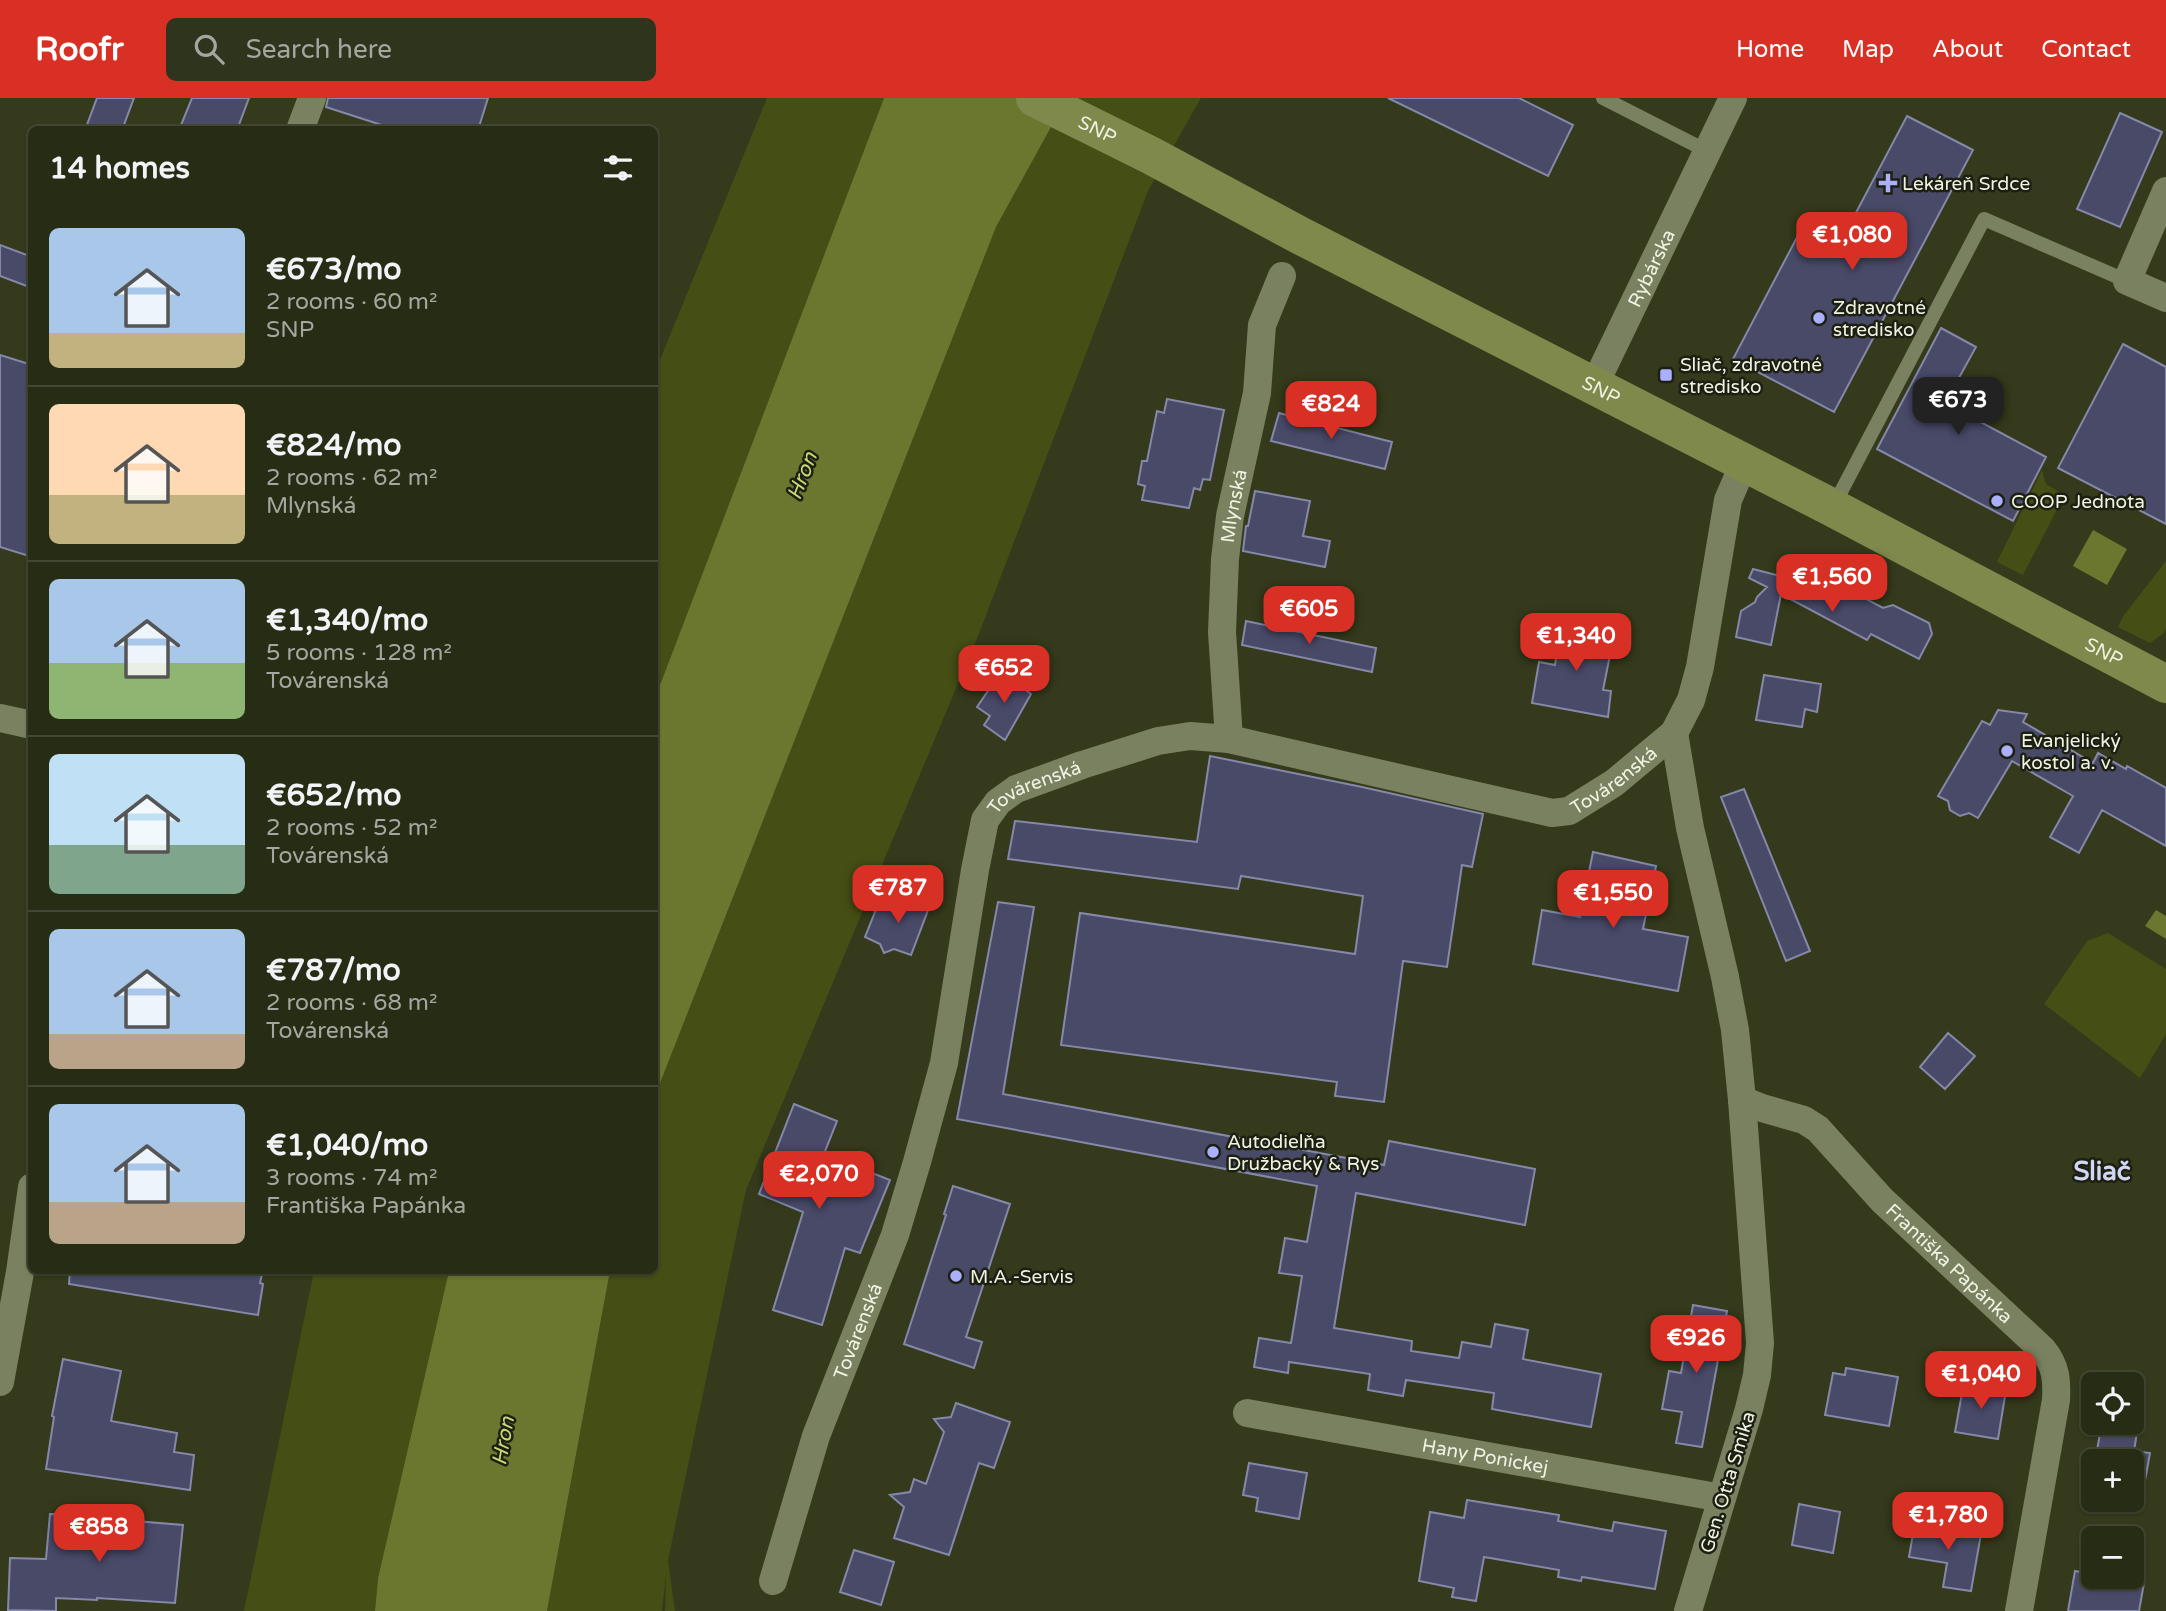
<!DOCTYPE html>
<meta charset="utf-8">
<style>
:root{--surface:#272c14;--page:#2f341d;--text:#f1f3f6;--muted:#a4a7a0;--line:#434834;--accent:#d93025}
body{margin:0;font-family:"Varela Round",sans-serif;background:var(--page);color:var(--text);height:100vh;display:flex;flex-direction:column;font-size:26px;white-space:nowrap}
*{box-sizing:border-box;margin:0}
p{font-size:23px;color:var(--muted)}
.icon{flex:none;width:38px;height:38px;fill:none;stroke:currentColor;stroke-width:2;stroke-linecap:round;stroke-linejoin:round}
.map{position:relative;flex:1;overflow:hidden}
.sheet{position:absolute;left:28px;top:28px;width:630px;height:1148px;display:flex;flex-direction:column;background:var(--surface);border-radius:10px;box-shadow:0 2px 5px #0004,0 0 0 2px var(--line)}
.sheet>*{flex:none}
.tools{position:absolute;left:2081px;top:1274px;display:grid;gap:14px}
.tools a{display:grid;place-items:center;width:63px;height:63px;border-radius:10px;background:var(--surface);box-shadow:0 2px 5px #0004,0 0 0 2px var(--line);font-size:35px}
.price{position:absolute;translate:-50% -60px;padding:0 16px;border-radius:14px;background:var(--accent);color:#fff;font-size:23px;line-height:46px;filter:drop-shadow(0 2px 4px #0008)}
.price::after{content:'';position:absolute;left:50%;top:42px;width:21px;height:16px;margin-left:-10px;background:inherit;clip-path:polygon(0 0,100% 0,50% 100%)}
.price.selected{background:#222;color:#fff}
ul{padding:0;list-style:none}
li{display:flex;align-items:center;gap:21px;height:175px;padding:0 21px}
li+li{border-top:2px solid var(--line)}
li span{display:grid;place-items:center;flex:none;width:196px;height:140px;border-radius:10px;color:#555}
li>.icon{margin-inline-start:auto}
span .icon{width:84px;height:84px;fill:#fffc;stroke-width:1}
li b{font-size:30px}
h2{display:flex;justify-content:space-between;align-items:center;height:84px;padding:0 21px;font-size:30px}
header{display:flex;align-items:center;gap:42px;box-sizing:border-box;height:98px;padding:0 35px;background:var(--accent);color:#fff}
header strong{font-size:33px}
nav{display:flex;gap:38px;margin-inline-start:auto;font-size:24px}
.search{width:490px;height:63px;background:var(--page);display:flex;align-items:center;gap:18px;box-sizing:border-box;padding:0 24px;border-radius:10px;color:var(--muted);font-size:26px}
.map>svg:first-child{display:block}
.green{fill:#454e15}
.water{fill:#6b772f}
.building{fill:#484a68;stroke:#8588a9;stroke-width:2}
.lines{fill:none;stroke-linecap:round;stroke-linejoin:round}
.lane{stroke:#7a8160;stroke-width:14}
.street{stroke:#7a8160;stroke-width:28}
.secondary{stroke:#7f894c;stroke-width:38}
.poi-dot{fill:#aab0fb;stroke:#1c1f12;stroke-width:2.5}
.labels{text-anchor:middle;stroke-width:5;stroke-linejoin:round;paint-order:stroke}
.street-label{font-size:19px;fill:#eff3e1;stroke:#1c1f12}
.poi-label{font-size:19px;fill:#eff3e1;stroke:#1c1f12;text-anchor:start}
.water-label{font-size:21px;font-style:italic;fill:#c7da75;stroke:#1c1f12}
.district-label{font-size:26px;font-weight:bold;fill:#d4d7f4;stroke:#1c1f12}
</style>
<header>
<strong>Roofr</strong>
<div class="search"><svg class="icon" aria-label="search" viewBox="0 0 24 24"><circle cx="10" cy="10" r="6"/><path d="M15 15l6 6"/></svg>Search here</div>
<nav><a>Home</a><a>Map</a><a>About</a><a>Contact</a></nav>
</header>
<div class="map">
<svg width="2166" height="1513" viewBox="0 0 2166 1513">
<rect width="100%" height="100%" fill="#343a1b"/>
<path class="green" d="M 767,0 L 884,0 L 655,600 L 655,274 Z
M 1067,0 L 1201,0 L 1148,93 L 980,533 L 746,1092 L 668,1462 L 675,1513 L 665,1513 L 666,1477 L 662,1513 L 547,1513 L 610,1173 L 654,1172 L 655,998 L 996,129 Z
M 2042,372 L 2046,386 L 2059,394 L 2062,402 L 2023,477 L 1997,464 Z
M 2166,463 L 2166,530 L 2164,535 L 2150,545 L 2118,529 L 2124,517 Z
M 2108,835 L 2166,871 L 2166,936 L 2140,980 L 2044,906 L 2087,843 Z
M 314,1173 L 449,1173 L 378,1480 L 375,1513 L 244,1513 Z"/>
<path class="water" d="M 884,0 L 1067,0 L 996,129 L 655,998 L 655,600 Z
M 2093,432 L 2127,451 L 2107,487 L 2073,468 Z
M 2156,812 L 2166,818 L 2166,841 L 2145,828 Z
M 449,1173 L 610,1173 L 547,1513 L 375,1513 L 378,1480 Z"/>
<path class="building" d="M 97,0 L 134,0 L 122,32 L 85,32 Z
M 192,0 L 249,0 L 237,32 L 179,32 Z
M 328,0 L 488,0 L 478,32 L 397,32 L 326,9 Z
M 1388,0 L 1519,0 L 1573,27 L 1548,78 Z
M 2120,15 L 2162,34 L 2120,129 L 2077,111 Z
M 1907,18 L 1973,52 L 1834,314 L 1733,261 L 1804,126 L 1840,145 Z
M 0,147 L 32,159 L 32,190 L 0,178 Z
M 1941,230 L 1976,249 L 1945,305 L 2046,359 L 2013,423 L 1877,351 Z
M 2123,246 L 2166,269 L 2166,426 L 2058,370 Z
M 0,257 L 32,267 L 32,459 L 0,449 Z
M 1167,301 L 1224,312 L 1210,382 L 1203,381 L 1200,392 L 1194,390 L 1189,410 L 1142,402 L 1145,388 L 1138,386 L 1142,363 L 1147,363 L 1157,313 L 1164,315 Z
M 1279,315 L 1392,344 L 1385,371 L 1271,343 Z
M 1255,393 L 1310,403 L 1303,438 L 1330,443 L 1325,469 L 1243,453 L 1246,428 L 1248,428 Z
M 1753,471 L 1780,478 L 1785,473 L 1784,479 L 1810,486 L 1827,494 L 1842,488 L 1883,510 L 1893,507 L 1929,525 L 1932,536 L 1919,561 L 1871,536 L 1867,542 L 1781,496 L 1771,547 L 1736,539 L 1741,513 L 1755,504 L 1757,499 L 1767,489 L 1749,480 Z
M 1246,523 L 1376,550 L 1372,574 L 1242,547 Z
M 1561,526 L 1611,534 L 1607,556 L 1610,557 L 1603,592 L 1611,593 L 1608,619 L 1532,605 L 1539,564 L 1555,567 Z
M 1001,574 L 1031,596 L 1005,642 L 984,627 L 990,618 L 977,609 Z
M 1764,577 L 1821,586 L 1817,614 L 1805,611 L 1802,629 L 1756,622 Z
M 1998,612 L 2027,616 L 2023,624 L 2093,665 L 2098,655 L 2126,671 L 2127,668 L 2166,690 L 2166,748 L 2102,712 L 2079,755 L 2050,739 L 2073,698 L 2012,663 L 1978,720 L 1969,715 L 1960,718 L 1950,712 L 1948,703 L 1938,698 L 1982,623 L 1990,627 Z
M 1210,658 L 1362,689 L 1483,716 L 1472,769 L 1462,767 L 1447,869 L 1403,863 L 1384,1004 L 1335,998 L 1337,984 L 1061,947 L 1080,815 L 1355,856 L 1363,798 L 1241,778 L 1238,791 L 1008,761 L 1015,723 L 1197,744 Z
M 1744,691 L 1810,853 L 1786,863 L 1721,699 Z
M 1593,754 L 1656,768 L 1643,831 L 1688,839 L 1678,893 L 1533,866 L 1542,812 L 1580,819 Z
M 902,796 L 930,807 L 911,857 L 894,851 L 884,855 L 880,846 L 865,839 L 879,804 L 896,810 Z
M 998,804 L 1034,809 L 1003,996 L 1384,1067 L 1389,1043 L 1535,1071 L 1525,1127 L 1356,1095 L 1334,1230 L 1412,1243 L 1411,1253 L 1459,1260 L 1462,1244 L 1491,1249 L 1495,1226 L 1528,1232 L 1523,1261 L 1601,1276 L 1591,1329 L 1492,1311 L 1494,1295 L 1406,1282 L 1403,1298 L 1368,1292 L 1370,1276 L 1289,1264 L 1288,1275 L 1254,1269 L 1259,1240 L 1291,1245 L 1302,1178 L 1279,1175 L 1285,1140 L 1307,1144 L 1317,1088 L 957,1021 Z
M 1948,935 L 1975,958 L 1945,991 L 1920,969 Z
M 794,1006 L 837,1023 L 824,1056 L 890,1082 L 860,1155 L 845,1150 L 822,1227 L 773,1212 L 803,1114 L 759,1096 Z
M 953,1088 L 1010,1106 L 966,1239 L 982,1244 L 974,1270 L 904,1246 L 946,1117 L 944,1116 Z
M 70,1172 L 263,1172 L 260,1185 L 263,1186 L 258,1217 L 69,1186 Z
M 1693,1207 L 1727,1213 L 1702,1349 L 1676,1345 L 1682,1314 L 1662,1311 L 1669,1273 L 1681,1275 Z
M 63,1261 L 121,1273 L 111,1323 L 177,1335 L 174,1354 L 194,1357 L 190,1392 L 46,1371 L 54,1319 L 52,1318 Z
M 1846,1270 L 1898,1279 L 1889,1328 L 1825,1317 L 1833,1275 L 1845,1277 Z
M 1964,1284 L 2006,1292 L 1998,1341 L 1955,1334 Z
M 956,1305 L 1010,1324 L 994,1370 L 979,1365 L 949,1457 L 894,1440 L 904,1409 L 890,1397 L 910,1394 L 914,1381 L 926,1386 L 944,1334 L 934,1321 L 951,1319 Z
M 2132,1321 L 2139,1322 L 2134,1353 L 2150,1355 L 2142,1399 L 2132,1397 L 2132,1363 L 2095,1363 L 2102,1325 L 2132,1325 Z
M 1249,1365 L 1307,1375 L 1299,1421 L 1256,1413 L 1258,1400 L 1243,1397 Z
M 1467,1402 L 1559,1417 L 1558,1423 L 1612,1433 L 1614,1424 L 1666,1433 L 1655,1491 L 1582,1479 L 1581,1483 L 1558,1479 L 1559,1472 L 1484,1459 L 1476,1503 L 1452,1499 L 1454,1490 L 1419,1483 L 1430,1414 L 1464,1420 Z
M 1799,1406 L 1840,1414 L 1833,1455 L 1792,1447 Z
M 50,1416 L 183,1427 L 175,1505 L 97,1500 L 97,1502 L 56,1500 L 56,1513 L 8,1512 L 10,1460 L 46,1461 Z
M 1915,1424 L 1981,1436 L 1971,1493 L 1943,1489 L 1947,1465 L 1909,1459 Z
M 854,1452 L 894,1464 L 881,1507 L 840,1494 Z
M 2075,1473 L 2093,1476 L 2093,1479 L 2108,1479 L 2144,1485 L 2139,1513 L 2068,1513 Z"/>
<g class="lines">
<path class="lane" d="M 1603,0 L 1707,53
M 1833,409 L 1984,121 L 2127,183"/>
<g class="street">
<path d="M 300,32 L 312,0"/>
<path d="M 2166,93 L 2127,183 L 2166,200"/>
<path id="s1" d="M 1594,288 L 1733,0"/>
<path d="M 0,620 L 32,627"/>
<path d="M 1674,635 L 1690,730 L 1725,879 L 1735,932 L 1742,1002 L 1760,1245 L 1757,1277 L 1749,1311 L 1688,1513"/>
<path id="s2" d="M 1229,641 L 1222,534 L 1225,461 L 1230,418 L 1257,295 L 1262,227 L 1282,178"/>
<path id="s3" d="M 1742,1002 L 1762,1010 L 1804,1022 L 1818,1031 L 1882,1102 L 2043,1252 C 2056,1268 2057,1282 2056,1302 L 2019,1513"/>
<path d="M 0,1284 L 20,1174 L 32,1089"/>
<path id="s4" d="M 1247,1315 L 1722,1400"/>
<path id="s5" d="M 773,1483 L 816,1338 L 895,1137 L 917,1064 L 944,965 L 975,772 L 985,722 L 998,704 L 1016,691 L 1082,667 L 1158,643 L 1190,638 L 1229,641 L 1552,715 L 1569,713 L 1614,685 L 1674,635 L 1691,602 L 1700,569 L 1728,402 L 1744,365"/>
</g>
<path class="secondary" id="s6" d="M 1035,0 L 1150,57 L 1301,138 L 1833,410 L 2166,586"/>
</g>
<g class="poi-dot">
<path d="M1884.5 74.5h7v7h7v7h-7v7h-7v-7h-7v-7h7z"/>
<circle cx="1819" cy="220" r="7"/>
<rect x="1659" y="270" width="14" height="14" rx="3.5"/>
<circle cx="1997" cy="403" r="7"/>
<circle cx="2007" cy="653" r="7"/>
<circle cx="1213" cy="1054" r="7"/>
<circle cx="956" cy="1178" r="7"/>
</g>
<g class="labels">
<g class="street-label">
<text dy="7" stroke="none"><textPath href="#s6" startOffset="70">SNP</textPath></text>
<text dy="7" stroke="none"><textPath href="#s1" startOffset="131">Rybárska</textPath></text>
<text dy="7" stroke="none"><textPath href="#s6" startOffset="637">SNP</textPath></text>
<text dy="7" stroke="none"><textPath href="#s2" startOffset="234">Mlynská</textPath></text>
<text dy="7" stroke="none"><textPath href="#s6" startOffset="1204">SNP</textPath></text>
<text dy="7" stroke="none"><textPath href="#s5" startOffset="1461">Továrenská</textPath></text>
<text dy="7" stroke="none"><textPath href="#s5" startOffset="854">Továrenská</textPath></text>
<text dy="7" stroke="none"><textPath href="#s3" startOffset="270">Františka Papánka</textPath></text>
<text dy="7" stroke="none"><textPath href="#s5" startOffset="264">Továrenská</textPath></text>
<text dy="7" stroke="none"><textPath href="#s4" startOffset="242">Hany Ponickej</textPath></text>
<text transform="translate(1727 1384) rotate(-73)" y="7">Gen. Otta Smika</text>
</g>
<g class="poi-label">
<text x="1902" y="92">Lekáreň Srdce</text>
<text x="1833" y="216">Zdravotné<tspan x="1833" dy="22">stredisko</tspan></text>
<text x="1680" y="273">Sliač, zdravotné<tspan x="1680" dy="22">stredisko</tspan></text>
<text x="2011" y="410">COOP Jednota</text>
<text x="2021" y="649">Evanjelický<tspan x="2021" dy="22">kostol a. v.</tspan></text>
<text x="1227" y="1050">Autodielňa<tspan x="1227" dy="22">Družbacký &amp; Rys</tspan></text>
<text x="970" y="1185">M.A.-Servis</text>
</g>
<g class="water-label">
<text transform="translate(802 378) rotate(-69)" y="7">Hron</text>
<text transform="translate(503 1343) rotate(-80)" y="7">Hron</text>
</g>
<g class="district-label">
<text x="2102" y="1082">Sliač</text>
</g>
</g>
</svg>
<div class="tools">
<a><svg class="icon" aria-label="locate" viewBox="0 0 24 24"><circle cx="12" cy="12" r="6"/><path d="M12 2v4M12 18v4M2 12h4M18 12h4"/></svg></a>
<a>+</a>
<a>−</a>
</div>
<b class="price" style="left:1852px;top:174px">€1,080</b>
<b class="price selected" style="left:1958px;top:339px">€673</b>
<b class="price" style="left:1331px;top:343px">€824</b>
<b class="price" style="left:1832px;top:516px">€1,560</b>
<b class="price" style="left:1309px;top:548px">€605</b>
<b class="price" style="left:1576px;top:575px">€1,340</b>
<b class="price" style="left:1004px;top:607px">€652</b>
<b class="price" style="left:898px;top:827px">€787</b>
<b class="price" style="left:1613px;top:832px">€1,550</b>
<b class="price" style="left:819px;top:1113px">€2,070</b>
<b class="price" style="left:1696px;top:1277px">€926</b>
<b class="price" style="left:1981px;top:1313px">€1,040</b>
<b class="price" style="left:1948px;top:1454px">€1,780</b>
<b class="price" style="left:99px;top:1466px">€858</b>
<section class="sheet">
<h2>14 homes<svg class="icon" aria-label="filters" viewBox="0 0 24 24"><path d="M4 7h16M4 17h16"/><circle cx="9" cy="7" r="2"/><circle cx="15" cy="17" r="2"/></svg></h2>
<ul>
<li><span style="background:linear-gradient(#a9c7e8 75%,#c2b280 0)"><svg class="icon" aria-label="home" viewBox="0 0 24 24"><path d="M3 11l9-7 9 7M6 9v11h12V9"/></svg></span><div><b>€673/mo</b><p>2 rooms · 60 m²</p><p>SNP</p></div></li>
<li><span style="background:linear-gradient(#ffd9b3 65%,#c2b280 0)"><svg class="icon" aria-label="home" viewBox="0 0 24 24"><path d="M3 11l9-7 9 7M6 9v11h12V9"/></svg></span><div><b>€824/mo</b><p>2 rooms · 62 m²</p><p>Mlynská</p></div></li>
<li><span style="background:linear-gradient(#a9c7e8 60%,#8fb573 0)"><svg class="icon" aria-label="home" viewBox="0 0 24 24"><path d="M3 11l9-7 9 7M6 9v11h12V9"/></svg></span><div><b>€1,340/mo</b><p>5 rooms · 128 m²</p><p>Továrenská</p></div></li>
<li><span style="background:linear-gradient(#bfe0f5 65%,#7fa58c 0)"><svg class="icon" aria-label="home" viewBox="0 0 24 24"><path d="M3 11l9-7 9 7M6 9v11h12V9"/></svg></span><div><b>€652/mo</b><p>2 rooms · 52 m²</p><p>Továrenská</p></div></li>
<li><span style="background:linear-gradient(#a9c7e8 75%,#b9a48a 0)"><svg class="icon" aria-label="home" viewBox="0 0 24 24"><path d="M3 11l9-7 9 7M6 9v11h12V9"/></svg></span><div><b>€787/mo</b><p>2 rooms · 68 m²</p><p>Továrenská</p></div></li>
<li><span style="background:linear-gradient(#a9c7e8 70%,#b9a48a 0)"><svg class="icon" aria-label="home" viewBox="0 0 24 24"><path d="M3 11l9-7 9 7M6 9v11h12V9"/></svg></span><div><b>€1,040/mo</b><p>3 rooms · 74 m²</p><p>Františka Papánka</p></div></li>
</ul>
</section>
</div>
